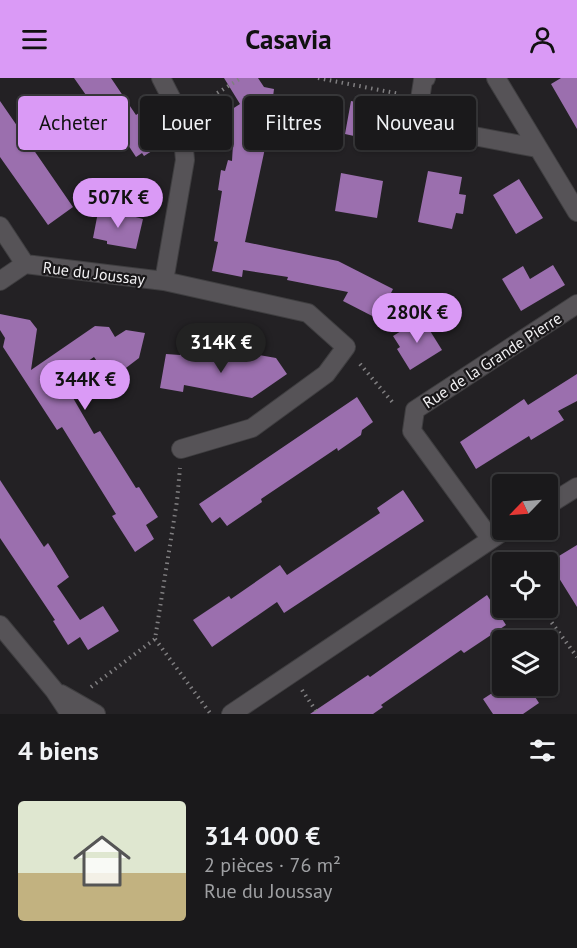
<!DOCTYPE html>
<html lang="fr">
<meta charset="utf-8">
<style>
:root{--surface:#1a191b;--page:#232224;--text:#f1f3f6;--muted:#9fa0a3;--line:#38383a;--accent:#da9af6}
body{margin:0;font-family:"PT Sans",sans-serif;background:var(--page);color:var(--text);height:100vh;display:flex;flex-direction:column;font-size:22px;white-space:nowrap}
*{box-sizing:border-box;margin:0}
p{font-size:20px;color:var(--muted)}
.icon{flex:none;width:33px;height:33px;fill:none;stroke:currentColor;stroke-width:2;stroke-linecap:round;stroke-linejoin:round}
.map{position:relative;height:636px;overflow:hidden}
.panel{display:flex;flex-direction:column;background:var(--surface);flex:1}
.panel>*{flex:none}
.banner{position:absolute;left:18px;top:18px;width:542px;height:54px;display:flex;gap:12px}
.needle{width:39px;rotate:245deg}
.fabs{position:absolute;left:492px;top:396px;display:grid;gap:12px}
.fabs a{display:grid;place-items:center;width:66px;height:66px;border-radius:6px;background:var(--surface);box-shadow:0 2px 4px #0004,0 0 0 2px var(--line);font-size:30px}
.price{position:absolute;translate:-50% -51px;padding:0 14px;border-radius:21px;background:var(--accent);color:#111;font-size:20px;line-height:39px;filter:drop-shadow(0 2px 3px #0008)}
.price::after{content:'';position:absolute;left:50%;top:36px;width:18px;height:14px;margin-left:-9px;background:inherit;clip-path:polygon(0 0,100% 0,50% 100%)}
.price.selected{background:#222;color:#fff}
ul{padding:0;list-style:none}
li{display:flex;align-items:center;gap:18px;height:150px;padding:0 18px}
li+li{border-top:2px solid var(--line)}
li span{display:grid;place-items:center;flex:none;width:168px;height:120px;border-radius:6px;color:#555}
li>.icon{margin-inline-start:auto}
span .icon{width:72px;height:72px;fill:#fffc;stroke-width:1}
li b{font-size:26px}
h2{display:flex;justify-content:space-between;align-items:center;height:72px;padding:0 18px;font-size:26px}
.pill{padding:0 21px;border-radius:6px;background:var(--surface);box-shadow:0 2px 4px #0004,0 0 0 2px var(--line);font-size:21px;line-height:54px}
.pill.selected{background:var(--accent);color:#111}
header{display:flex;justify-content:space-between;align-items:center;height:78px;padding:0 18px;background:var(--accent);color:#111;font-size:27px;font-weight:700}
.map>svg:first-child{display:block}
.building{fill:#9b6fae}
.lines{fill:none;stroke-linecap:round;stroke-linejoin:round}
.minor-casing{stroke:#3f3e40;stroke-width:20}
.path{stroke:#807f81;stroke-width:4;stroke-dasharray:1.5 4.5;stroke-linecap:butt}
.minor{stroke:#565357;stroke-width:18}
.labels{text-anchor:middle;stroke-width:4.5;stroke-linejoin:round;paint-order:stroke}
.street-label{font-size:16px;fill:#f2f1f3;stroke:#1a181a}
</style>
<header><svg class="icon" aria-label="menu" viewBox="0 0 24 24"><path d="M4 6h16M4 12h16M4 18h16"/></svg>Casavia<svg class="icon" aria-label="person" viewBox="0 0 24 24"><circle cx="12" cy="8" r="4"/><path d="M4 21q1-7 8-7t8 7"/></svg></header>
<div class="map">
<svg width="577" height="636" viewBox="0 0 577 636">
<rect width="100%" height="100%" fill="#232124"/>
<path class="building" d="M 74,0 L 111,0 L 136,37 L 143,32 L 155,50 L 151,53 L 160,68 L 144,78 L 142,75 L 136,79 L 99,23 L 93,27 Z
M 224,0 L 258,0 L 264,9 L 274,11 L 272,27 L 264,32 L 271,42 L 245,164 L 338,183 L 393,211 L 378,241 L 343,223 L 348,214 L 287,202 L 288,199 L 243,192 L 242,199 L 212,193 L 218,164 L 214,163 L 222,113 L 218,112 L 221,92 L 225,93 L 228,82 L 232,83 L 234,49 L 226,35 L 240,26 Z
M 561,0 L 577,0 L 577,51 L 551,6 Z
M 0,23 L 73,129 L 48,147 L 0,79 Z
M 351,23 L 380,29 L 372,62 L 345,56 Z
M 428,93 L 462,99 L 459,116 L 466,117 L 463,136 L 456,135 L 452,151 L 418,144 Z
M 341,95 L 383,103 L 377,140 L 335,133 Z
M 519,101 L 543,140 L 516,156 L 493,117 Z
M 99,129 L 143,141 L 136,171 L 107,166 L 107,163 L 93,160 Z
M 553,187 L 565,207 L 521,233 L 502,201 L 523,188 L 530,201 Z
M 0,236 L 30,242 L 37,251 L 31,292 L 95,248 L 109,249 L 115,259 L 126,252 L 145,255 L 139,280 L 118,296 L 104,293 L 94,279 L 62,301 L 94,356 L 100,353 L 136,410 L 139,409 L 158,439 L 146,447 L 154,461 L 135,474 L 112,438 L 116,436 L 62,349 L 57,352 L 3,269 L 5,260 L 0,252 Z
M 422,240 L 442,272 L 410,292 L 397,271 L 400,269 L 393,258 Z
M 181,274 L 236,282 L 236,280 L 250,282 L 259,277 L 276,280 L 287,296 L 252,320 L 184,307 L 183,314 L 160,310 L 166,276 L 180,277 Z
M 577,296 L 577,323 L 558,333 L 564,342 L 531,362 L 529,358 L 476,391 L 460,364 L 524,321 L 528,327 Z
M 357,319 L 373,344 L 362,352 L 361,357 L 338,373 L 337,370 L 261,421 L 262,424 L 227,448 L 220,439 L 212,445 L 199,426 Z
M 0,402 L 44,469 L 48,465 L 69,499 L 57,508 L 80,542 L 103,528 L 119,553 L 88,572 L 80,559 L 68,567 L 53,543 L 55,542 L 0,460 Z
M 403,412 L 424,443 L 284,535 L 277,524 L 212,569 L 193,542 L 229,518 L 231,521 L 280,487 L 287,497 L 380,435 L 377,430 Z
M 577,467 L 577,529 L 549,484 Z
M 487,517 L 506,547 L 464,575 L 461,572 L 381,627 L 383,629 L 373,636 L 310,636 L 368,597 L 370,599 Z
M 503,608 L 528,608 L 539,625 L 523,636 L 493,636 L 483,621 Z"/>
<g class="lines">
<defs>
<path id="minor" d="M 161,0 L 181,39 L 185,82 L 164,203
M 426,0 L 423,2 L 416,47 L 537,70
M 496,0 L 577,134
M 0,148 L 25,186
M 0,203 L 25,186 L 164,203 L 308,235 L 346,269 L 326,296 L 252,350 L 181,371
M 548,427 L 577,409
M 490,460 L 412,353 L 415,332 L 577,226
M 0,547 L 54,612 L 70,636
M 61,616 L 96,636
M 231,636 L 505,452"/>
</defs>
<use href="#minor" class="minor-casing"/>
<path class="path" d="M 318,0 L 400,16
M 197,28 L 241,0
M 360,286 L 394,326
M 541,530 L 577,579
M 155,561 L 210,635
M 91,609 L 155,561 L 177,423 L 180,390
M 302,612 L 318,636"/>
<use href="#minor" class="minor"/>
</g>
<g class="labels">
<g class="street-label">
<text transform="translate(94 195) rotate(7)" y="6">Rue du Joussay</text>
<text transform="translate(492 282) rotate(-33)" y="6">Rue de la Grande Pierre</text>
</g>
</g>
</svg>
<div class="fabs">
<a><svg class="needle" viewBox="-14 -14 28 28"><path d="M0-13l5 13h-10z" fill="#e53935"/><path d="M0 13l5-13h-10z" fill="#9fa0a3"/></svg></a>
<a><svg class="icon" aria-label="locate" viewBox="0 0 24 24"><circle cx="12" cy="12" r="6"/><path d="M12 2v4M12 18v4M2 12h4M18 12h4"/></svg></a>
<a><svg class="icon" aria-label="layers" viewBox="0 0 24 24"><path d="M12 4l9 5-9 5-9-5zM3 14l9 5 9-5"/></svg></a>
</div>
<b class="price" style="left:118px;top:151px">507K €</b>
<b class="price" style="left:417px;top:266px">280K €</b>
<b class="price selected" style="left:221px;top:296px">314K €</b>
<b class="price" style="left:85px;top:333px">344K €</b>
<div class="banner">
<a class="pill selected">Acheter</a>
<a class="pill">Louer</a>
<a class="pill">Filtres</a>
<a class="pill">Nouveau</a>
</div>
</div>
<section class="panel">
<h2>4 biens<svg class="icon" aria-label="filters" viewBox="0 0 24 24"><path d="M4 7h16M4 17h16"/><circle cx="9" cy="7" r="2"/><circle cx="15" cy="17" r="2"/></svg></h2>
<ul>
<li><span style="background:linear-gradient(#dfe7d0 60%,#c2b280 0)"><svg class="icon" aria-label="home" viewBox="0 0 24 24"><path d="M3 11l9-7 9 7M6 9v11h12V9"/></svg></span><div><b>314 000 €</b><p>2 pièces · 76 m²</p><p>Rue du Joussay</p></div></li>
</ul>
</section>
